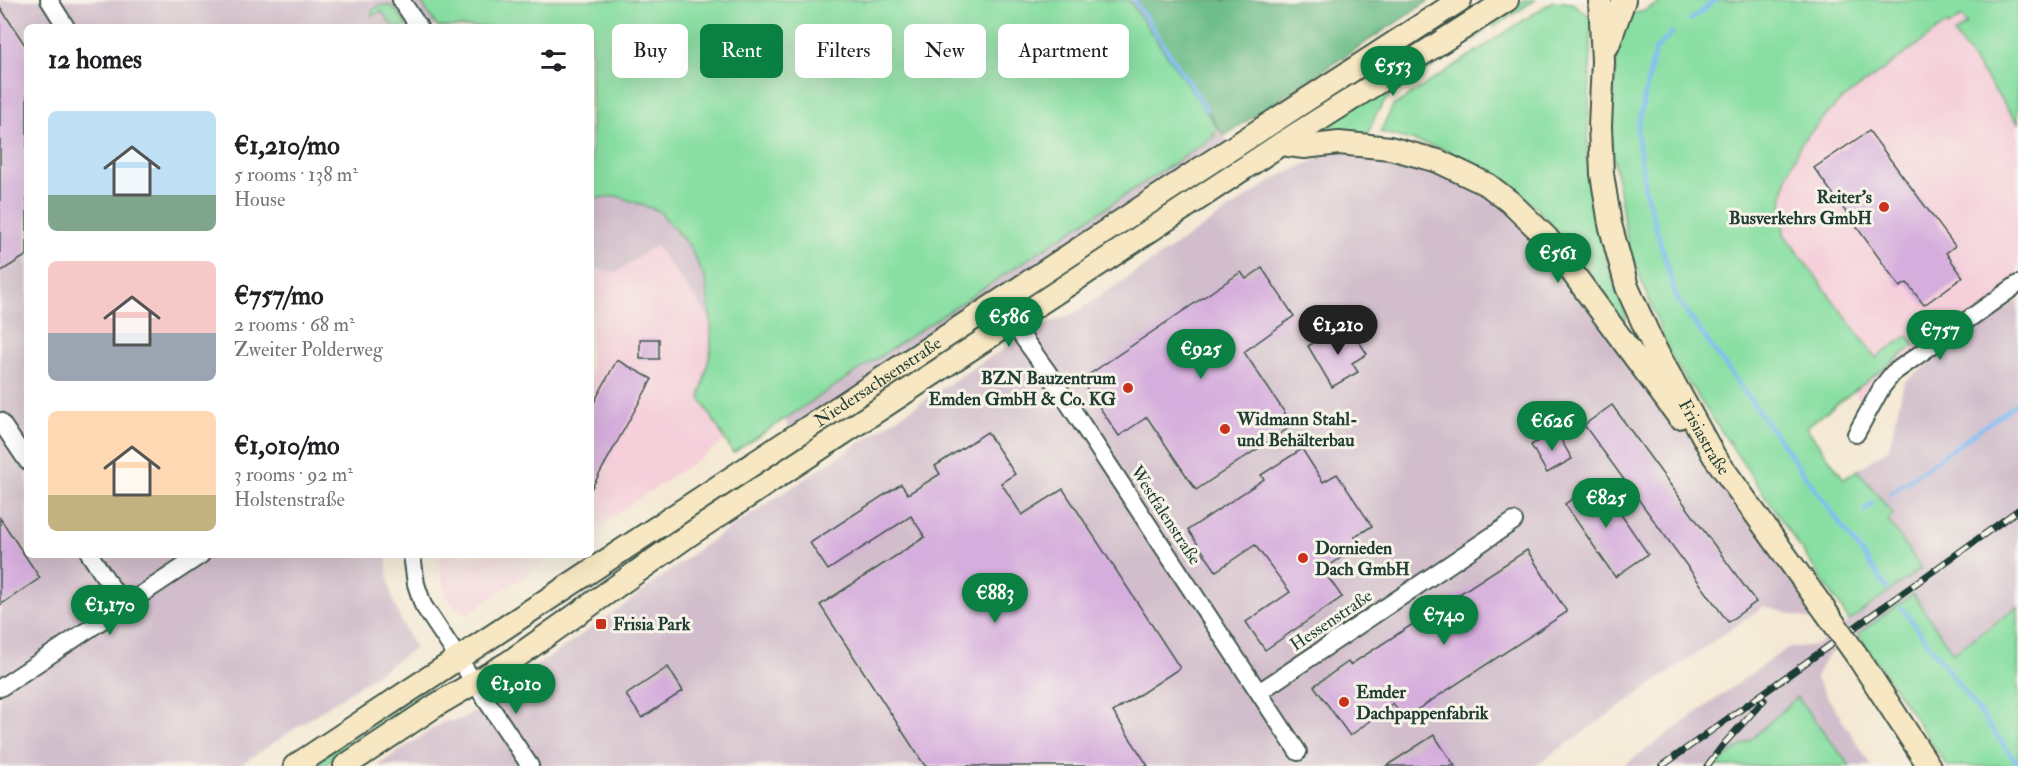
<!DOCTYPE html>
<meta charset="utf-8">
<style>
:root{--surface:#fff;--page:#f6f6f6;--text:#202124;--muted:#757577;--accent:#0b8043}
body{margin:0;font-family:"IM FELL Double Pica",serif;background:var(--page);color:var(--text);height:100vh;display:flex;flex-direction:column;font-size:22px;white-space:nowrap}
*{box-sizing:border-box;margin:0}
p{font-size:20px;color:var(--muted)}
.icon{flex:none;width:33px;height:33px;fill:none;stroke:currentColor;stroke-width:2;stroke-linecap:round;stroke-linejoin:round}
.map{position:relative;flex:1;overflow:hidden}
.details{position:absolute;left:24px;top:24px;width:570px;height:534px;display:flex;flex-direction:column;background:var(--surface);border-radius:9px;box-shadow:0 6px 24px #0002}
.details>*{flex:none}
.top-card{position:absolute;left:612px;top:24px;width:570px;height:54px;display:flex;gap:12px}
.price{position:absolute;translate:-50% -51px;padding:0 14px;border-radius:21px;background:var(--accent);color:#fff;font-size:20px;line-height:39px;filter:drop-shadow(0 2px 3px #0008)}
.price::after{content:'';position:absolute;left:50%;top:36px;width:18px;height:14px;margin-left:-9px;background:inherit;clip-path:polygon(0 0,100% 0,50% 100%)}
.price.selected{background:#222;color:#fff}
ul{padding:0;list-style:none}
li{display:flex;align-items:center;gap:18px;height:150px;padding:0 24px}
li span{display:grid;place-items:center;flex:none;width:168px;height:120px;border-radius:9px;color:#555}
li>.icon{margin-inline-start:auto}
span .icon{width:72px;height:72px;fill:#fffc;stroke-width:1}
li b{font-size:26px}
h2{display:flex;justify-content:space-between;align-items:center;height:72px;padding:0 24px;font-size:26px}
.pill{padding:0 21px;border-radius:9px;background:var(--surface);box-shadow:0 6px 24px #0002;font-size:21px;line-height:54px}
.pill.selected{background:var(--accent);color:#fff}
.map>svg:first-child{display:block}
.built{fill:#f5cfda}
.industrial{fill:#d1bdcb}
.green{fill:#89dfa3;stroke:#548e6c;stroke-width:1.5}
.forest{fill:#6ebe89;stroke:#467e5e;stroke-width:1.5}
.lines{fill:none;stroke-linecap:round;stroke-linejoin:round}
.stream{stroke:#80bcf3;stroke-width:4.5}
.building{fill:#d6aedd}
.street-casing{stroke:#3f574c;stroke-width:20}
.secondary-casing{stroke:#3f574c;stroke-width:26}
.street{stroke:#fff;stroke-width:16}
.secondary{stroke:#f7e8c3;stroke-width:22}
.rail-casing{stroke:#1f3d34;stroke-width:7}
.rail{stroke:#f7f3e8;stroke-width:4.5;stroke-dasharray:14;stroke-linecap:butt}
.secondary-bridge-casing{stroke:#3f574c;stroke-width:26;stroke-linecap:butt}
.secondary-bridge{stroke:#f7e8c3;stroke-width:22}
.poi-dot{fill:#c8321e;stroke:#f7f3e8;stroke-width:2}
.labels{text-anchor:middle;stroke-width:6;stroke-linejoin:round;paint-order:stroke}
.poi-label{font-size:18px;font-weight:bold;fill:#1f3d34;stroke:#f7f3e8;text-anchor:start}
.street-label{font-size:18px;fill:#1f3d34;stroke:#f7f3e8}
</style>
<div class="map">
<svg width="2018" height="766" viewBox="0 0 2018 766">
<rect width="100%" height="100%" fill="#f7f3e8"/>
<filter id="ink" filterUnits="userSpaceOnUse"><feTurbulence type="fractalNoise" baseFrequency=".0167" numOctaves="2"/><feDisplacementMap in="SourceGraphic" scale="12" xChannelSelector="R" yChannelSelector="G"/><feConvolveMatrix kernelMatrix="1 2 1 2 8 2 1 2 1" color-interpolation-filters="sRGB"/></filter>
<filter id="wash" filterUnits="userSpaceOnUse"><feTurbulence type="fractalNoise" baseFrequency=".008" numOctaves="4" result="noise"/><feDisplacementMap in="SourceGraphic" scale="24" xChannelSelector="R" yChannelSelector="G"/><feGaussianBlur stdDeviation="1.35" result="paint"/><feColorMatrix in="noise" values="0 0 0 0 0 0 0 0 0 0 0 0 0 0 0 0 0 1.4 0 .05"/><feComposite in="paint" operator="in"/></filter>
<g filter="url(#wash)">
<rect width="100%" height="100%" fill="#f4e9d4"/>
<path class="built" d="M 1948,0 L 2018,0 L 2018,284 L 1893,373 L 1868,412 L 1781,285 L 1760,226 L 1828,81 Z
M 655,245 L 776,407 L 591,531 L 591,269 L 617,273 Z
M 439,555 L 555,555 L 467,614 L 454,606 L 447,596 L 442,580 Z"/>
<path class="industrial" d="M 0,0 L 1134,0 L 1239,158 L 803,448 L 776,407 L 655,245 L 617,273 L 591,269 L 591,27 L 27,27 L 27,555 L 386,555 L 388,577 L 392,597 L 402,624 L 415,648 L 239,766 L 0,766 Z
M 1341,148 L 1422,156 L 1533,223 L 1826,612 L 1814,621 L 1764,606 L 1535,766 L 377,766 L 443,722 L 460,720 L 514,685 L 532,669 L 623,606 L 703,546 L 987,359 L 1048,323 L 1075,313 L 1276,178 Z
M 2018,300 L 2018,607 L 1953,653 L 1912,594 L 1826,657 L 1816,677 L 1817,681 L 1872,766 L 1623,766 L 1787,648 L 1817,645 L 1904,581 L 1836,485 L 1889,448 L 1904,382 Z"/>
<path class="green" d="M 420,0 L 1129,0 L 1218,129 L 1213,132 L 1215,136 L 733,453 L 700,398 L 711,349 L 711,322 L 706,281 L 690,247 L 659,211 L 617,196 L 591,199 L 591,27 L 437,27 Z
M 1525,0 L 1535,0 L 1494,27 L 1491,23 Z
M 1666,0 L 2018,0 L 2018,123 L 1954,34 L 1967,24 L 1962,17 L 1948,26 L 1946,24 L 1839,102 L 1802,141 L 1787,176 L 1782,201 L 1784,234 L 1876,358 L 1908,335 L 1915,345 L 1806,427 L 1844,479 L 1858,470 L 1893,514 L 1888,519 L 1889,522 L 1921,568 L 1849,621 L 1838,603 L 1672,359 L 1628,246 L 1609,129 L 1622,20 L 1628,15 L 1643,11 Z
M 1553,1 L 1572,3 L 1592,18 L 1587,160 L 1594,207 L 1611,276 L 1627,318 L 1622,321 L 1588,270 L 1536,207 L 1502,181 L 1441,148 L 1380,132 L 1393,106 Z
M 388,5 L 396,10 L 408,27 L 393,27 L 382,11 L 372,16 L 372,11 L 378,6 Z
M 1484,27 L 1485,32 L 1389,96 L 1376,114 L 1367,136 L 1307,136 Z
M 1913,594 L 1953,653 L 2018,607 L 2018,766 L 1947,766 L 1858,634 Z
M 425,690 L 428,695 L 323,766 L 309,766 Z
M 1797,697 L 1850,766 L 1714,766 L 1755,736 Z"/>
<path class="forest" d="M 1134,0 L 1430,0 L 1224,136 Z"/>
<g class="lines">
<path class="stream" d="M 1134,0 L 1207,110
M 1690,20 L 1716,0
M 1672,33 L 1655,50 L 1637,131 L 1645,190 L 1677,299 L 1887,588
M 1890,494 L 2018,402
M 1865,510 L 1872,504
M 1902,608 L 2018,764"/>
</g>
<g id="blocks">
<path class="building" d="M 0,7 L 27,48 L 27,255 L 0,272 Z
M 1869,131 L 1955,246 L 1946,253 L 1963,277 L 1924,305 L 1907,283 L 1900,287 L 1814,168 Z
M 1262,268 L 1294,316 L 1244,352 L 1293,425 L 1196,490 L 1147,417 L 1119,436 L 1081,380 L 1241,272 L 1246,279 Z
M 1333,331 L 1340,341 L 1353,332 L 1367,354 L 1352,363 L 1358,372 L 1332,387 L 1308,346 Z
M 640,339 L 659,339 L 659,359 L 640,359 Z
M 617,360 L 652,379 L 591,489 L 591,408 Z
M 1612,405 L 1756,602 L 1728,622 L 1584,425 Z
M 1556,431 L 1572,459 L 1547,473 L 1531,445 Z
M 987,432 L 1015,474 L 1001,483 L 1022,515 L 1063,489 L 1180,668 L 1113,712 L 1148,766 L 925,766 L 820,605 L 925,537 L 911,516 L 828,570 L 810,543 L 901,484 L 908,494 L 940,474 L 935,466 Z
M 1302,449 L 1323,482 L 1337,474 L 1372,526 L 1355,537 L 1361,544 L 1323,570 L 1342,597 L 1265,650 L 1246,622 L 1290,592 L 1255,545 L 1216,571 L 1188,530 L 1264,479 L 1261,475 Z
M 1598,481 L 1648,554 L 1615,577 L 1565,504 Z
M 0,518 L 40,578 L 0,605 Z
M 1527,550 L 1567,612 L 1403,719 L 1393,703 L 1350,736 L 1314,686 L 1348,662 L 1350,665 Z
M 668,667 L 683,691 L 642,718 L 626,695 Z
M 1434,735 L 1455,766 L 1386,766 Z"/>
</g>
</g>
<g filter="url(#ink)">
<use href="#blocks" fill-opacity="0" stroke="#3f574c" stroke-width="1.5"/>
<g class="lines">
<defs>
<path id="street" d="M 49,0 L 66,27
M 401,0 L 419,27
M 998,303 L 1047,371 L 1298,752
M 0,421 L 27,461
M 1856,434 L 1882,387 L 1893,373 L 2018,284
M 90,555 L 124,606
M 412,555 L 416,584 L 423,605 L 530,766
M 0,688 L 201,555
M 1259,692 L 1514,521"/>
<g id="secondary">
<path id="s1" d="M 1600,0 L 1603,61 L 1600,126 L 1602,174 L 1610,224 L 1627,287 L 1654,347 L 1714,456 L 1826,612"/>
<path d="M 1608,45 L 1624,0"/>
<path d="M 1281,144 L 1304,147 L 1339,143 L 1390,148 L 1438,161 L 1488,185 L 1510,202 L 1547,238 L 1679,417"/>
<path d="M 1860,660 L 1929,766"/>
<path id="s2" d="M 295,766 L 1200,169 L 1460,0"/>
<path d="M 345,766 L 438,704 L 508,663 L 689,535 L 1281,144 L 1507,0"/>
</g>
</defs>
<use href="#street" class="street-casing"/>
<use href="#secondary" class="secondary-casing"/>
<use href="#street" class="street"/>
<use href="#secondary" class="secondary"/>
<defs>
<path id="rail" d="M 1662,766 L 2018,510
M 1707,766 L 1723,745 L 1764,700"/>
</defs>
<use href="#rail" class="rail-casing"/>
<use href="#rail" class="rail"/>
<defs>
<path id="secondary-bridge" d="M 1826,612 L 1860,660"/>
</defs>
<use href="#secondary-bridge" class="secondary-bridge-casing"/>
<use href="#secondary-bridge" class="secondary-bridge"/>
</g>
</g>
<g class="poi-dot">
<circle cx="1884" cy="207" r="6"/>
<circle cx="1128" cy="388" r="6"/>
<circle cx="1225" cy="429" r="6"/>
<circle cx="1303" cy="558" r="6"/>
<rect x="595" y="618" width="12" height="12" rx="3"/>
<circle cx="1344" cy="702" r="6"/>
</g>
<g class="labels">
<g class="poi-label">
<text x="1872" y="203" text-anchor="end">Reiter's<tspan x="1872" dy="21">Busverkehrs GmbH</tspan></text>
<text x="1116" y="384" text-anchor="end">BZN Bauzentrum<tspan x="1116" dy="21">Emden GmbH &amp; Co. KG</tspan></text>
<text x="1237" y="425">Widmann Stahl-<tspan x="1237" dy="21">und Behälterbau</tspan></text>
<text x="1315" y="554">Dornieden<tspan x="1315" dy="21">Dach GmbH</tspan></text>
<text x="613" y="630">Frisia Park</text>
<text x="1356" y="698">Emder<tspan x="1356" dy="21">Dachpappenfabrik</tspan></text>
</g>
<g class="street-label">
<text dy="6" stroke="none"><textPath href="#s2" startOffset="698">Niedersachsenstraße</textPath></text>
<text dy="6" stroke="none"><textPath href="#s1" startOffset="459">Frisiastraße</textPath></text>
<text transform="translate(1166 515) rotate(57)" y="6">Westfalenstraße</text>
<text transform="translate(1331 620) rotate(-34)" y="6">Hessenstraße</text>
</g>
</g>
</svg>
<b class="price" style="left:1393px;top:97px">€553</b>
<b class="price" style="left:1558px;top:284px">€561</b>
<b class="price" style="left:1009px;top:348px">€586</b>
<b class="price selected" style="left:1338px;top:356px">€1,210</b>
<b class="price" style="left:1940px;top:361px">€757</b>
<b class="price" style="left:1201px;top:380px">€925</b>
<b class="price" style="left:1552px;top:452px">€626</b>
<b class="price" style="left:1606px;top:529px">€825</b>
<b class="price" style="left:995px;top:624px">€883</b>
<b class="price" style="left:110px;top:636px">€1,170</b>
<b class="price" style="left:1444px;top:646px">€740</b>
<b class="price" style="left:516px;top:715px">€1,010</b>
<div class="top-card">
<a class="pill">Buy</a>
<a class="pill selected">Rent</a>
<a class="pill">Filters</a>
<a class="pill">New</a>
<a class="pill">Apartment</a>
</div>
<section class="details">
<h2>12 homes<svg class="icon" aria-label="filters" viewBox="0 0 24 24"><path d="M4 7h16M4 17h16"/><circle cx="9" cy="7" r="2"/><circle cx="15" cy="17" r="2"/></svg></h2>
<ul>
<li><span style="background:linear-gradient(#bfe0f5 70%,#7fa58c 0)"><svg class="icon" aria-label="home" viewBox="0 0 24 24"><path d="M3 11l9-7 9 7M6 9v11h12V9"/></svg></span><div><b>€1,210/mo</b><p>5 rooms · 138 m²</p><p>House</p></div></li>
<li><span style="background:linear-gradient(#f6c9c9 60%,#9aa5b1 0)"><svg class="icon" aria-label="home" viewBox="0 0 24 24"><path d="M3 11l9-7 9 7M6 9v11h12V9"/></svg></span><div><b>€757/mo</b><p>2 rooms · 68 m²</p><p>Zweiter Polderweg</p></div></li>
<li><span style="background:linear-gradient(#ffd9b3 70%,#c2b280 0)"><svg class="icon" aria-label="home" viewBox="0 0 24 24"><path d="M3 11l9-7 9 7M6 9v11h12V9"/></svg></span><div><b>€1,010/mo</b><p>3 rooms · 92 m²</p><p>Holstenstraße</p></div></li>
</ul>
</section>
</div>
